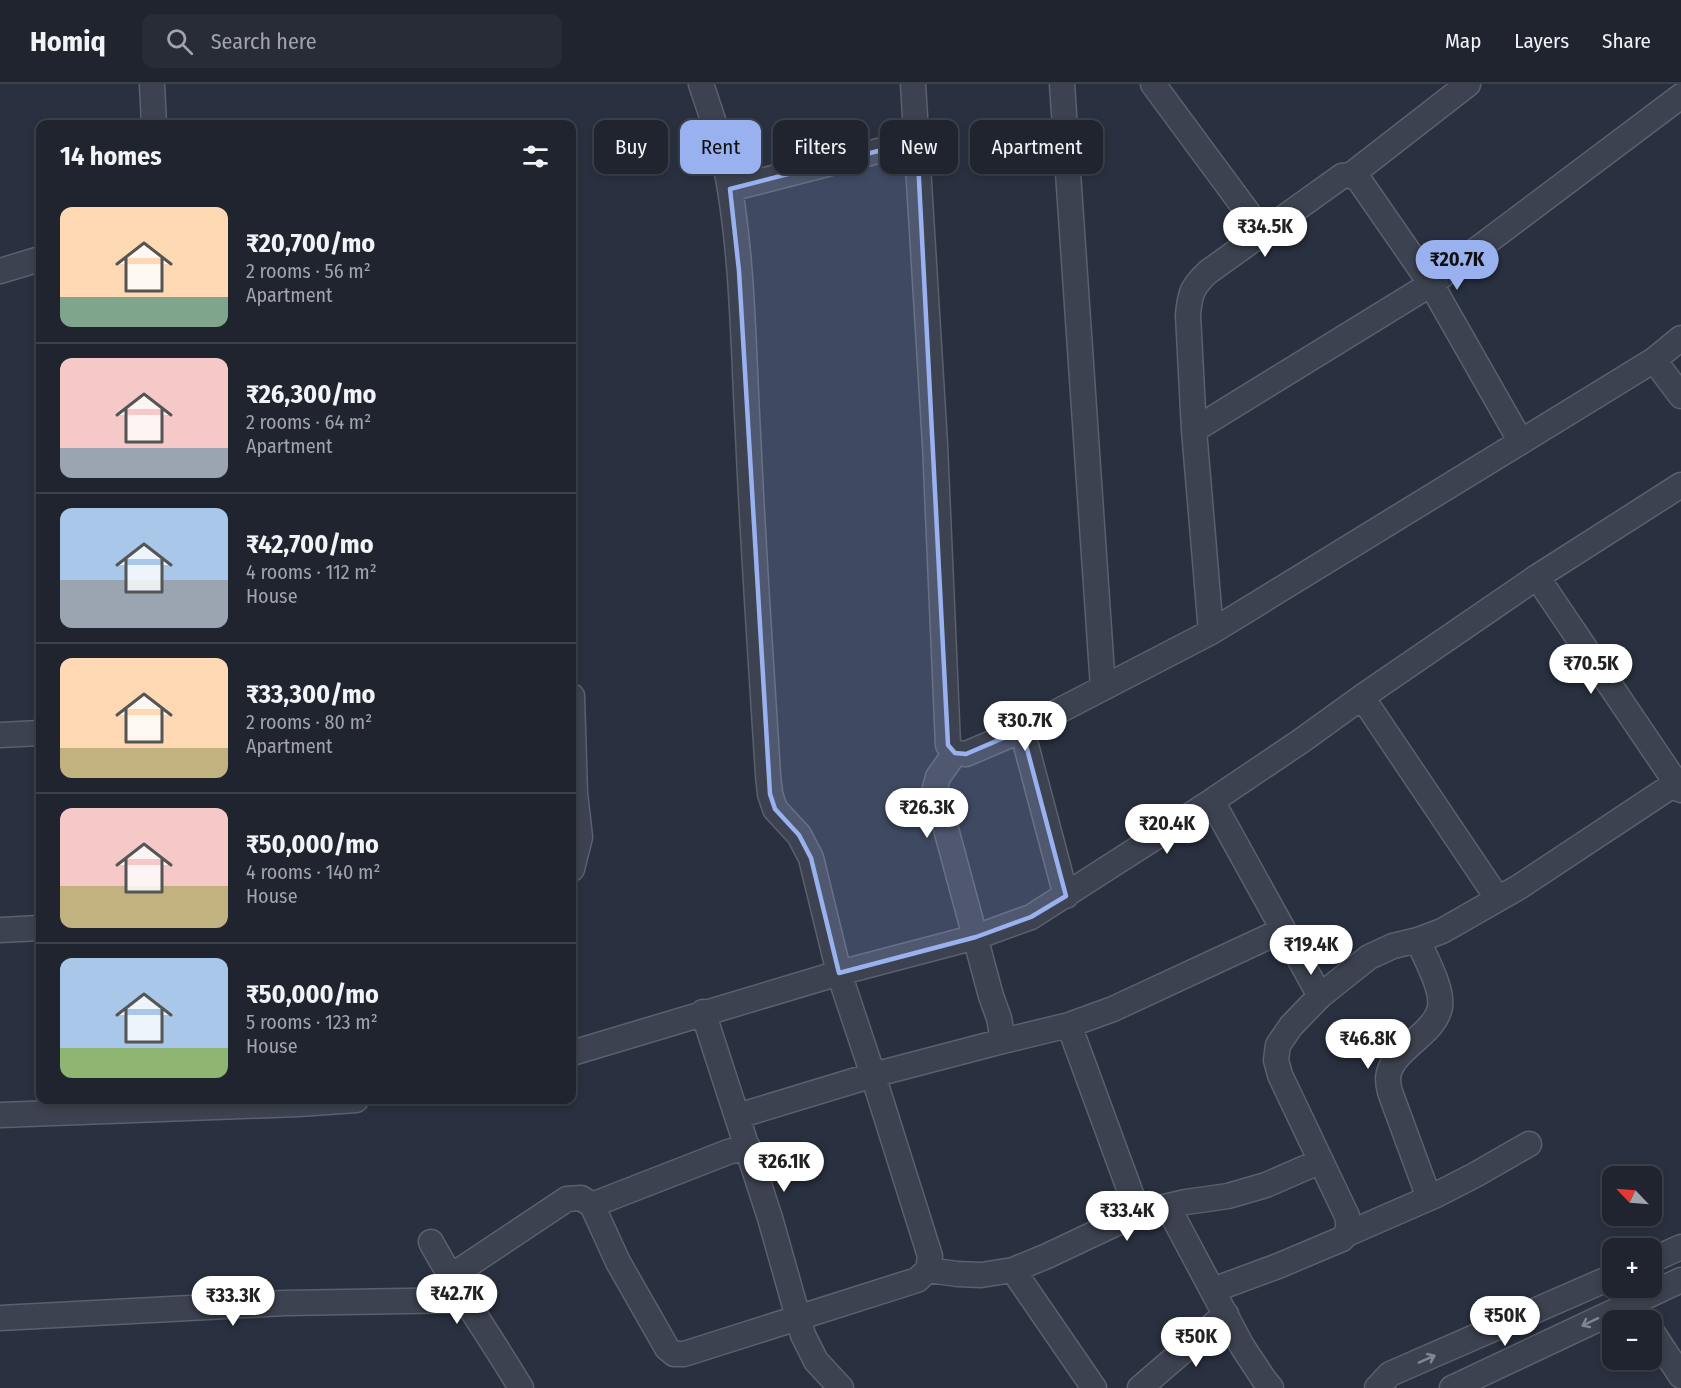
<!DOCTYPE html>
<meta charset="utf-8">
<style>
:root{--surface:#1f242f;--page:#272c37;--text:#f1f3f6;--muted:#a1a4aa;--line:#3c414b;--accent:#99b2ef}
body{margin:0;font-family:"Fira Sans Condensed",sans-serif;background:var(--page);color:var(--text);height:100vh;display:flex;flex-direction:column;font-size:22px;white-space:nowrap}
*{box-sizing:border-box;margin:0}
p{font-size:20px;color:var(--muted)}
.icon{flex:none;width:33px;height:33px;fill:none;stroke:currentColor;stroke-width:2;stroke-linecap:round;stroke-linejoin:round}
.map{position:relative;flex:1;overflow:hidden}
.drawer{position:absolute;left:36px;top:36px;width:540px;height:984px;display:flex;flex-direction:column;background:var(--surface);border-radius:12px;box-shadow:0 3px 9px #0003,0 0 0 2px var(--line)}
.drawer>*{flex:none}
.hud{position:absolute;left:594px;top:36px;width:570px;height:54px;display:flex;gap:12px}
.needle{width:39px;rotate:295deg}
.fabs{position:absolute;left:1602px;top:1082px;display:grid;gap:12px}
.fabs a{display:grid;place-items:center;width:60px;height:60px;border-radius:12px;background:var(--surface);box-shadow:0 3px 9px #0003,0 0 0 2px var(--line);font-size:30px}
.price{position:absolute;translate:-50% -51px;padding:0 14px;border-radius:21px;background:#fff;color:#222;font-size:20px;line-height:39px;filter:drop-shadow(0 2px 3px #0008)}
.price::after{content:'';position:absolute;left:50%;top:36px;width:18px;height:14px;margin-left:-9px;background:inherit;clip-path:polygon(0 0,100% 0,50% 100%)}
.price.active{background:var(--accent);color:#111}
ul{padding:0;list-style:none}
li{display:flex;align-items:center;gap:18px;height:150px;padding:0 24px}
li+li{border-top:2px solid var(--line)}
li span{display:grid;place-items:center;flex:none;width:168px;height:120px;border-radius:12px;color:#555}
li>.icon{margin-inline-start:auto}
span .icon{width:72px;height:72px;fill:#fffc;stroke-width:1}
li b{font-size:26px}
h2{display:flex;justify-content:space-between;align-items:center;height:72px;padding:0 24px;font-size:26px}
.tag{padding:0 21px;border-radius:12px;background:var(--surface);box-shadow:0 3px 9px #0003,0 0 0 2px var(--line);font-size:21px;line-height:54px}
.tag.active{background:var(--accent);color:#111}
header{display:flex;align-items:center;gap:36px;box-sizing:border-box;height:84px;padding:0 30px;background:var(--surface);border-bottom:2px solid var(--line)}
header strong{font-size:28px}
nav{display:flex;gap:33px;margin-inline-start:auto;font-size:21px}
.search{width:420px;height:54px;background:var(--page);display:flex;align-items:center;gap:15px;box-sizing:border-box;padding:0 21px;border-radius:12px;color:var(--muted);font-size:22px}
.map>svg:first-child{display:block}
.lines{fill:none;stroke-linecap:round;stroke-linejoin:round}
.minor-casing{stroke:#5a606d;stroke-width:27}
.minor{stroke:#3c424f;stroke-width:24}
.oneway{stroke:#818693}
.marked{fill:#99b2ef;fill-opacity:0.2;stroke:#99b2ef;stroke-width:4.5;stroke-linejoin:round}
</style>
<header>
<strong>Homiq</strong>
<div class="search"><svg class="icon" aria-label="search" viewBox="0 0 24 24"><circle cx="10" cy="10" r="6"/><path d="M15 15l6 6"/></svg>Search here</div>
<nav><a>Map</a><a>Layers</a><a>Share</a></nav>
</header>
<div class="map">
<svg width="1681" height="1304" viewBox="0 0 1681 1304">
<rect width="100%" height="100%" fill="#29303f"/>
<g class="lines">
<defs>
<path id="minor" d="M 152,0 L 154,40
M 913,0 L 935,360 L 948,661 L 955,669 L 966,670 L 1022,646 L 1211,548 L 1654,276 L 1681,254
M 1062,0 L 1103,604
M 1153,0 L 1263,149
M 1351,91 L 1468,0
M 730,105 L 917,57
M 0,187 L 40,175
M 1654,276 L 1681,312
M 1194,346 L 1431,200 L 1681,12
M 1537,493 L 1681,706
M 1211,548 L 1194,346 L 1188,231 C 1190,209 1192,203 1208,188 L 1342,92 L 1351,91 L 1359,96 L 1431,200 L 1521,358
M 572,612 L 575,709 L 580,753 L 572,785
M 1362,613 L 1498,815
M 1022,646 L 1066,812
M 0,651 L 40,649
M 1212,717 L 1320,912
M 0,846 L 40,844
M 1418,856 C 1425,874 1443,904 1440,923 C 1435,951 1390,966 1388,994 C 1388,998 1389,1004 1390,1008 L 1429,1114
M 703,928 L 770,1134 L 803,1251 L 816,1277 L 841,1304
M 1069,941 L 1138,1129
M 1003,957 L 1069,941 L 1113,925 L 1283,846
M 572,969 L 839,889 L 976,853 L 1031,833 L 1212,717 L 1301,657 L 1362,613 L 1537,493 L 1681,401
M 0,1031 L 299,1020 L 356,1016
M 738,1032 L 873,991 L 1003,957 L 999,934 L 991,912 L 935,704 L 938,693 L 955,669
M 592,1121 L 728,1068 L 748,1063
M 1168,1123 L 1242,1262 L 1263,1294 L 1271,1304
M 1347,1150 L 1434,1112 L 1475,1091 L 1529,1060
M 431,1158 C 458,1208 492,1255 521,1304
M 1652,1176 L 1681,1163
M 928,1186 L 957,1190 L 981,1191 L 1013,1186 L 1047,1172 L 1138,1129 L 1186,1118 L 1228,1112 L 1266,1101 L 1321,1077
M 1013,1186 L 1094,1304
M 450,1193 L 567,1115 L 581,1114 L 592,1121 L 618,1178 L 667,1264 L 674,1270 L 684,1270 L 917,1196 L 928,1186 L 930,1172 L 873,991 L 839,889 L 811,774 L 799,751 L 775,725 L 770,710 L 768,691 C 761,577 753,464 748,350 C 743,261 743,170 726,83 C 720,54 710,27 701,0
M 1213,1206 L 1278,1182 L 1342,1155 C 1349,1148 1349,1142 1347,1132 L 1280,991 L 1276,976 L 1278,961 L 1291,942 L 1320,912 L 1369,873 L 1393,862 L 1418,856 L 1442,847 L 1519,803 L 1676,699
M 0,1234 L 285,1219 L 465,1216
M 1652,1248 L 1681,1292
M 1140,1304 L 1226,1230
M 1377,1304 L 1390,1290 L 1612,1193
M 1452,1304 L 1681,1196"/>
</defs>
<use href="#minor" class="minor-casing"/>
<use href="#minor" class="minor"/>
</g>
<defs><path id="oneway-shaft" d="M-6 0H5M1.5-3L5.5 0L1.5 3" fill="none" stroke-width="1.6" stroke-linecap="round" stroke-linejoin="round" transform="scale(1.5)"/></defs>
<g class="oneway">
<use href="#oneway-shaft" transform="translate(1590 1238) rotate(154)"/>
<use href="#oneway-shaft" transform="translate(1427 1275) rotate(-24)"/>
</g>
<path class="marked" d="M 917,57 L 948,661 L 955,669 L 966,670 L 1022,646 L 1066,812 L 1031,833 L 976,853 L 839,889 L 811,774 L 799,751 L 775,725 L 770,710 L 739,187 L 730,105 Z"/>
</svg>
<div class="fabs">
<a><svg class="needle" viewBox="-14 -14 28 28"><path d="M0-13l5 13h-10z" fill="#e53935"/><path d="M0 13l5-13h-10z" fill="#a1a4aa"/></svg></a>
<a>+</a>
<a>−</a>
</div>
<b class="price" style="left:1265px;top:174px">₹34.5K</b>
<b class="price active" style="left:1457px;top:207px">₹20.7K</b>
<b class="price" style="left:1591px;top:611px">₹70.5K</b>
<b class="price" style="left:1025px;top:668px">₹30.7K</b>
<b class="price" style="left:927px;top:755px">₹26.3K</b>
<b class="price" style="left:1167px;top:771px">₹20.4K</b>
<b class="price" style="left:1311px;top:892px">₹19.4K</b>
<b class="price" style="left:1368px;top:986px">₹46.8K</b>
<b class="price" style="left:784px;top:1109px">₹26.1K</b>
<b class="price" style="left:1127px;top:1158px">₹33.4K</b>
<b class="price" style="left:457px;top:1241px">₹42.7K</b>
<b class="price" style="left:233px;top:1243px">₹33.3K</b>
<b class="price" style="left:1505px;top:1263px">₹50K</b>
<b class="price" style="left:1196px;top:1284px">₹50K</b>
<div class="hud">
<a class="tag">Buy</a>
<a class="tag active">Rent</a>
<a class="tag">Filters</a>
<a class="tag">New</a>
<a class="tag">Apartment</a>
</div>
<section class="drawer">
<h2>14 homes<svg class="icon" aria-label="filters" viewBox="0 0 24 24"><path d="M4 7h16M4 17h16"/><circle cx="9" cy="7" r="2"/><circle cx="15" cy="17" r="2"/></svg></h2>
<ul>
<li><span style="background:linear-gradient(#ffd9b3 75%,#7fa58c 0)"><svg class="icon" aria-label="home" viewBox="0 0 24 24"><path d="M3 11l9-7 9 7M6 9v11h12V9"/></svg></span><div><b>₹20,700/mo</b><p>2 rooms · 56 m²</p><p>Apartment</p></div></li>
<li><span style="background:linear-gradient(#f6c9c9 75%,#9aa5b1 0)"><svg class="icon" aria-label="home" viewBox="0 0 24 24"><path d="M3 11l9-7 9 7M6 9v11h12V9"/></svg></span><div><b>₹26,300/mo</b><p>2 rooms · 64 m²</p><p>Apartment</p></div></li>
<li><span style="background:linear-gradient(#a9c7e8 60%,#9aa5b1 0)"><svg class="icon" aria-label="home" viewBox="0 0 24 24"><path d="M3 11l9-7 9 7M6 9v11h12V9"/></svg></span><div><b>₹42,700/mo</b><p>4 rooms · 112 m²</p><p>House</p></div></li>
<li><span style="background:linear-gradient(#ffd9b3 75%,#c2b280 0)"><svg class="icon" aria-label="home" viewBox="0 0 24 24"><path d="M3 11l9-7 9 7M6 9v11h12V9"/></svg></span><div><b>₹33,300/mo</b><p>2 rooms · 80 m²</p><p>Apartment</p></div></li>
<li><span style="background:linear-gradient(#f6c9c9 65%,#c2b280 0)"><svg class="icon" aria-label="home" viewBox="0 0 24 24"><path d="M3 11l9-7 9 7M6 9v11h12V9"/></svg></span><div><b>₹50,000/mo</b><p>4 rooms · 140 m²</p><p>House</p></div></li>
<li><span style="background:linear-gradient(#a9c7e8 75%,#8fb573 0)"><svg class="icon" aria-label="home" viewBox="0 0 24 24"><path d="M3 11l9-7 9 7M6 9v11h12V9"/></svg></span><div><b>₹50,000/mo</b><p>5 rooms · 123 m²</p><p>House</p></div></li>
</ul>
</section>
</div>
